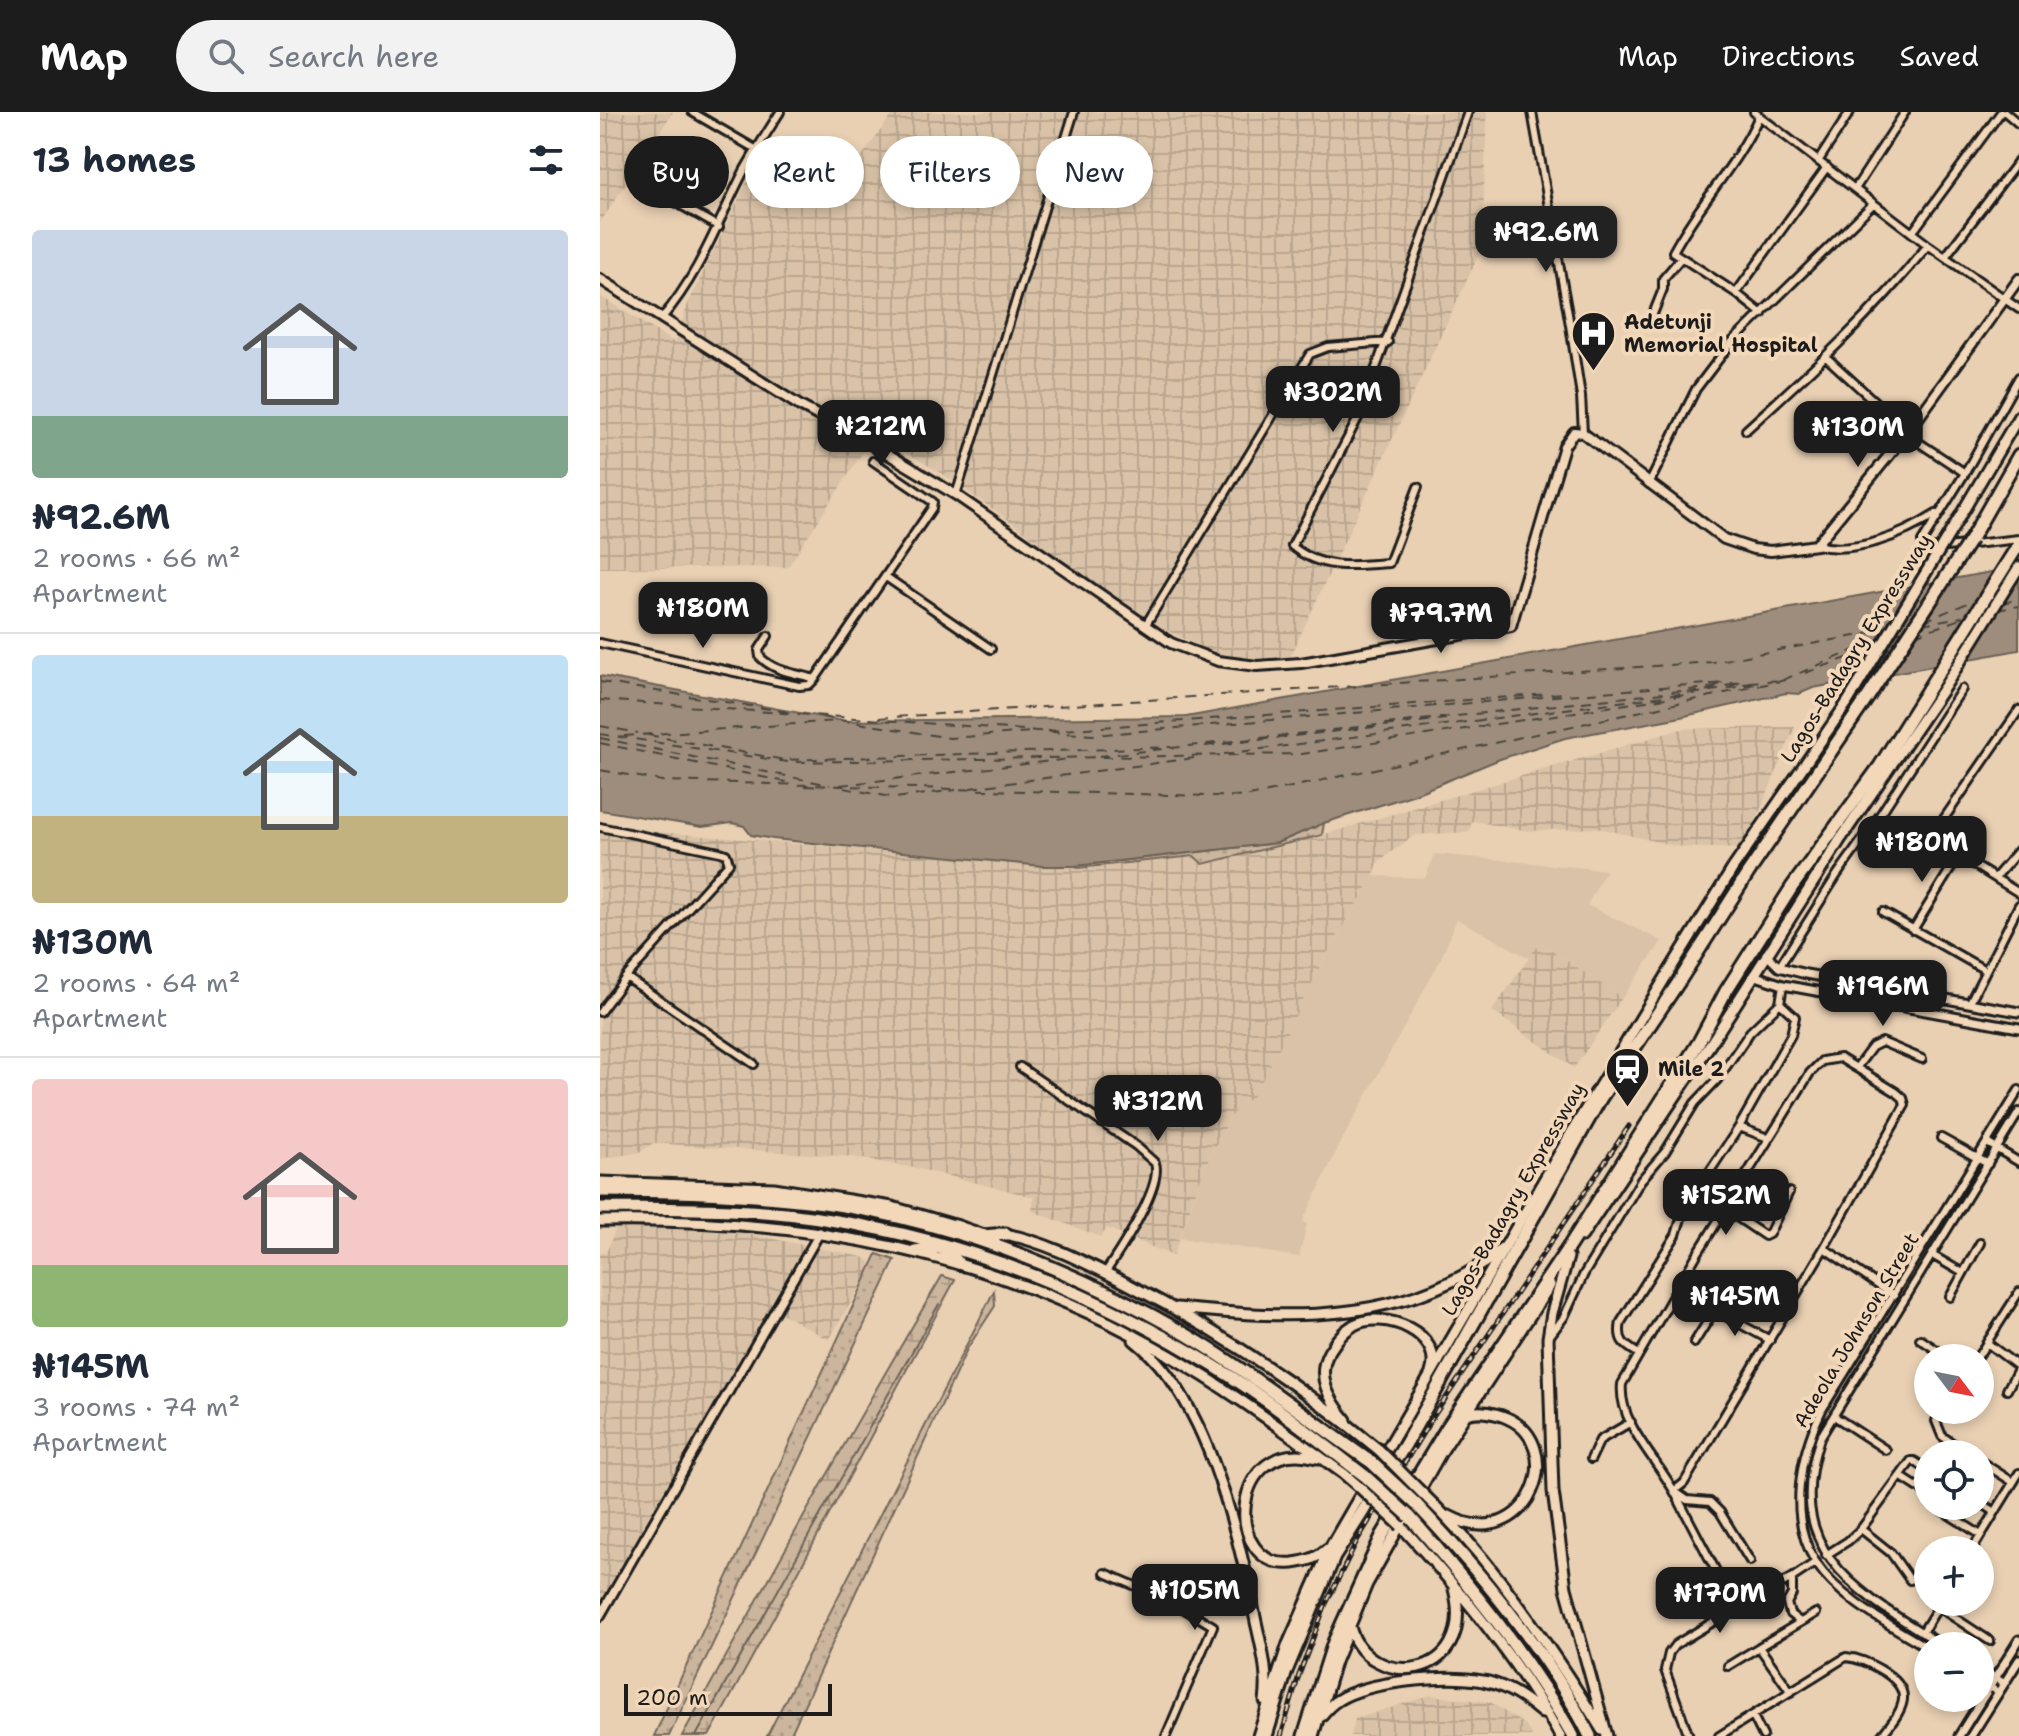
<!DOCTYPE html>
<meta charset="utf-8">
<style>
:root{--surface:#fff;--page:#f2f2f3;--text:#1f2937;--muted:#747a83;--line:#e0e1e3;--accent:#1c1c1c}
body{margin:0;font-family:"Shantell Sans",sans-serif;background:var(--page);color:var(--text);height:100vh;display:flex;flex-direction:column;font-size:30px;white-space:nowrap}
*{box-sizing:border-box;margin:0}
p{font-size:26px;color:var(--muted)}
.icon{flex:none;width:44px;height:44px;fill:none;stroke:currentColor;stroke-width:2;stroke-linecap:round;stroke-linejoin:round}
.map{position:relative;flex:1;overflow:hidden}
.sheet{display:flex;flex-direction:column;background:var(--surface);width:600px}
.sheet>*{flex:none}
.banner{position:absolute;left:24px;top:24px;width:760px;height:72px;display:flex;gap:16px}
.needle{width:52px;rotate:122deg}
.controls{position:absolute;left:1314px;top:1232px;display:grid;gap:16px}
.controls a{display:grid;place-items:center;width:80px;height:80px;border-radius:50%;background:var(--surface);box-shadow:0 4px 12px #0003;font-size:40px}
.scale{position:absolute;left:24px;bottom:20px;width:208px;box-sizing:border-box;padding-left:8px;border:4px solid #1c1c1c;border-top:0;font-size:22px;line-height:28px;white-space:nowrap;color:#1c1c1c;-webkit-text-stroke:6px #f2d7b9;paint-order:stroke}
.price{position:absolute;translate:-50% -68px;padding:0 18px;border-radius:16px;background:var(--accent);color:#fff;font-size:26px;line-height:52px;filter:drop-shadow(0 2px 4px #0008)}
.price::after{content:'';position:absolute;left:50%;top:48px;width:24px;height:18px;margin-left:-12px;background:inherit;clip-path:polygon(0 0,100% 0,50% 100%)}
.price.selected{background:#222;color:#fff}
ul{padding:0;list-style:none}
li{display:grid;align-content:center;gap:16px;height:424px;padding:0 32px}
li+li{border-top:2px solid var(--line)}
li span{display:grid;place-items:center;height:248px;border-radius:8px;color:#555}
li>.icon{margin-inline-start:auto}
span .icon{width:144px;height:144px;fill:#fffc;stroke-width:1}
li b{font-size:34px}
h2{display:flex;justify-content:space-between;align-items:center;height:96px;padding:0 32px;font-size:34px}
.pill{padding:0 28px;border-radius:36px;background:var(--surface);box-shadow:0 4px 12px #0003;font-size:28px;line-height:72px}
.pill.selected{background:var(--accent);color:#fff}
header{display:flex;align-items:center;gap:48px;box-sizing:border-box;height:112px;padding:0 40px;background:var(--accent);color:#fff}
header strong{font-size:38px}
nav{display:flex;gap:44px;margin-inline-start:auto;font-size:28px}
.search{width:560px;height:72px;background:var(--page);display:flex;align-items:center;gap:20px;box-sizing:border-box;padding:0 28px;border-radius:44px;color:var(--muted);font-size:30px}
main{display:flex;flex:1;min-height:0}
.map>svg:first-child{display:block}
.built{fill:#d9c2a7}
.industrial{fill:url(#industrial-grid)}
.grass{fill:url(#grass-dots);stroke:#74685c;stroke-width:2}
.wetland{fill:url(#wetland-marsh);stroke:#74685c;stroke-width:2}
.water{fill:#9e8d7b;stroke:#6a6055;stroke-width:2}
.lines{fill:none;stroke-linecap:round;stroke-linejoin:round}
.stream{stroke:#6a6055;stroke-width:2}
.ferry{stroke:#4a443d;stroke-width:2;stroke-dasharray:10 8;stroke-linecap:butt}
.minor-casing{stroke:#1c1c1c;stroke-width:12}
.tertiary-casing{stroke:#1c1c1c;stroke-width:13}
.secondary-casing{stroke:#1c1c1c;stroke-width:14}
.primary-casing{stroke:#1c1c1c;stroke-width:15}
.motorway-casing{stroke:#1c1c1c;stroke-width:17}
.minor{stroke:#f2d7b9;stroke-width:6}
.tertiary{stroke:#f2d7b9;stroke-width:7}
.secondary{stroke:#f2d7b9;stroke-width:8}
.primary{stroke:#f2d7b9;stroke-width:9}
.motorway{stroke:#f2d7b9;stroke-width:11}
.rail-casing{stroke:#1c1c1c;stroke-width:5}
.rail{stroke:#f2d7b9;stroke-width:2;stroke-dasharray:6;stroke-linecap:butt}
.primary-bridge-casing{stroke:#1c1c1c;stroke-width:15;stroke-linecap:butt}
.motorway-bridge-casing{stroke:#1c1c1c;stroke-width:17;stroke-linecap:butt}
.primary-bridge{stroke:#f2d7b9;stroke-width:9}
.motorway-bridge{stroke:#f2d7b9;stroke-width:11}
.labels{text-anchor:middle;stroke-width:8;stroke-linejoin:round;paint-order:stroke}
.poi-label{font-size:20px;font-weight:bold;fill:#1c1c1c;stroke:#f2d7b9;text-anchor:start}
.street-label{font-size:20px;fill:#1c1c1c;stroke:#f2d7b9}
</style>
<header>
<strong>Map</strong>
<div class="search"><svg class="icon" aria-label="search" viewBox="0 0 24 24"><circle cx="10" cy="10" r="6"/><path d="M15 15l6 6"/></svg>Search here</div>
<nav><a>Map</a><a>Directions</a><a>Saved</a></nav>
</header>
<main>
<section class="sheet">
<h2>13 homes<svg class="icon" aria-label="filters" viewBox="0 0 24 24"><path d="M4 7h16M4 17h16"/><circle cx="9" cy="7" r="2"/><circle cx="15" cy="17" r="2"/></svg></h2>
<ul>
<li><span style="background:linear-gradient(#c9d6e8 75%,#7fa58c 0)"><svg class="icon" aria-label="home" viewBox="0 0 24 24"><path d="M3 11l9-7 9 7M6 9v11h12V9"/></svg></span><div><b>₦92.6M</b><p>2 rooms · 66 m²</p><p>Apartment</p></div></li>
<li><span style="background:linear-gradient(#bfe0f5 65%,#c2b280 0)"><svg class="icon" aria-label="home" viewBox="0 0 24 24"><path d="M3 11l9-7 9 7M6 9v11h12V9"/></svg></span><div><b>₦130M</b><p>2 rooms · 64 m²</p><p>Apartment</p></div></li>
<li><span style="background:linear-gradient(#f6c9c9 75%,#8fb573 0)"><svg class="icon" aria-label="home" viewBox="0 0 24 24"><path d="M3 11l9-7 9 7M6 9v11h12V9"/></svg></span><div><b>₦145M</b><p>3 rooms · 74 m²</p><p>Apartment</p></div></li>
</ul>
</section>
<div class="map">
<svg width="1419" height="1624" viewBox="0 0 1419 1624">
<defs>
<pattern id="industrial-grid" width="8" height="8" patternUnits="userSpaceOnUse" patternTransform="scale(2)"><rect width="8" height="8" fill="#d9c2a7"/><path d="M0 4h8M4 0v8" fill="none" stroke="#baa68f"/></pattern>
<pattern id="grass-dots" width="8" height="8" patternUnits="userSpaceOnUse" patternTransform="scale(2)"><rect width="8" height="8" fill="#cbb59d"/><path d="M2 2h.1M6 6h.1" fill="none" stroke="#ae9b87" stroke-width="1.8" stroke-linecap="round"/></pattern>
<pattern id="wetland-marsh" width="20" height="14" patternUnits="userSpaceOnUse" patternTransform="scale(2)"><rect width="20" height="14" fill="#cbb59d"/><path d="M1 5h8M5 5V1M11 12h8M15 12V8" fill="none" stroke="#ae9b87"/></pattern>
</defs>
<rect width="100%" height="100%" fill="#e9d0b3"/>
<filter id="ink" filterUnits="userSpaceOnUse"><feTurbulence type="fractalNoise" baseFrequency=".0125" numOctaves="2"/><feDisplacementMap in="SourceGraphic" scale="16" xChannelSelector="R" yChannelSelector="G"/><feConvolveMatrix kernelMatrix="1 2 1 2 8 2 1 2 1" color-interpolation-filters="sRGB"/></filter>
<g filter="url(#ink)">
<path class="built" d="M 835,742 L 1006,758 L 987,793 L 1062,829 L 1022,886 L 940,830 L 929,846 L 857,807 L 840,849 L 739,1034 L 703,1109 L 707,1112 L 699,1145 L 580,1126 L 605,1054 L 633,1001 L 656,980 L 728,840 L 774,764 L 825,766 Z"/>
<path class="industrial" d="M 0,0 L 73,0 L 0,111 Z
M 294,0 L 887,0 L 882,136 L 690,545 L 654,548 L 618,543 L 535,503 L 417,414 L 341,361 L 278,325 L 263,340 L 188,455 L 0,456 L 0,184 L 75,231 L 88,192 L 155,53 L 251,59 Z
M 1195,615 L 1144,737 L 1079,735 L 999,716 L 929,719 L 872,709 L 869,720 L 815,723 L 779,749 L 774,764 L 728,840 L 656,981 L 633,1001 L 605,1054 L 573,1144 L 507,1116 L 501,1125 L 432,1099 L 434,1085 L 319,1057 L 252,1045 L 53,1031 L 41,1040 L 0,1047 L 0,715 L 478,756 L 594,744 L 604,752 L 722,723 L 1081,617 Z
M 940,830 L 1022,886 L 974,956 L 892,899 Z
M 17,1114 L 145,1121 L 263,1145 L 273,1152 L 229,1228 L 172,1196 L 0,1498 L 0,1141 L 6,1141 Z
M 831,1583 L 890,1590 L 925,1613 L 932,1624 L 751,1624 L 755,1607 Z"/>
<path class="grass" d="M 724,711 L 722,723 L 603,752 L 594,744 L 478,756 L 475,754 L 677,731 Z
M 277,1142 L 295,1148 L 69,1624 L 54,1624 Z
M 394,1179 L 395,1194 L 367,1237 L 190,1624 L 167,1624 Z"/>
<path class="wetland" d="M 342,1164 L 355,1168 C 272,1320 193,1473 109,1624 L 82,1624 C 167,1470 252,1316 342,1164 Z"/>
<path class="water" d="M 1419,455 L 1419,538 L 1213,576 L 1199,582 L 1186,581 L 1076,606 L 965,626 L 900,647 L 815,682 L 724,711 L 677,731 L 475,754 L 442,754 L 173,727 L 151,723 L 144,714 L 132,711 L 102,715 L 0,698 L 0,564 L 243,609 L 586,605 Z"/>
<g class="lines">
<path class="stream" d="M 96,1624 L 339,1192"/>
<path class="ferry" d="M 1412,472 L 1419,469
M 1402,492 L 1419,486
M 1397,498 L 1419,494
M 1324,509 L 1380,486
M 1322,512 L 1367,504
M 1294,522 L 1307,517
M 1315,523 L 1369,504
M 1205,561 L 1275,536
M 1183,568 L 1281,527
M 0,570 L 188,600
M 1110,573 L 1140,572
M 0,588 L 493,623 L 1074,574 L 1185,568 L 645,685 L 62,669 L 0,658
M 222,605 L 350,626 L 430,620
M 279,606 L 1113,550 L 1288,518
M 0,614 L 38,621
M 448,619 L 964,581
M 0,622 L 188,650 L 702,642 L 1163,571
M 48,623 L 185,648 L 571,635
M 24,624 L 237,609
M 0,626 L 230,673
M 0,631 L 191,671
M 605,634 L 846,607
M 624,642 L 1117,577
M 499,644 L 1152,571
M 240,673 L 469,647
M 205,674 L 222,675
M 244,676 L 296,686 L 356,678
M 370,676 L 602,645"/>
<defs>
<path id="minor" d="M 92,0 L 157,38
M 932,0 L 970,213 L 981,284 L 983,321
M 1154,0 L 1328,133 L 1419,197
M 1405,0 L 1419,12
M 1159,4 C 1137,54 1098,92 1073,140 L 1136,181 L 1162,202
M 1219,48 L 1250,0
M 1255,77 L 1305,0
M 56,79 L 119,115
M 1312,121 L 1401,0
M 1345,145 L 1419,48
M 1136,181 L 1227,55
M 1053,202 L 1063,177 L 1063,167 L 1081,146
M 62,206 C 101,160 117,111 144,59 C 155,39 168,19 180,0
M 1226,245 L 1308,320
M 1419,265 L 1365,361 L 1322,430 L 1324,436 L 1329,437 L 1419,427
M 1146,318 C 1212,258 1272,203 1328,133
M 1306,322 L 1365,361
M 1049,372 L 1096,277 L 1131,231 L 1273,92
M 818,375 L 789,451 C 754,454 720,458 692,434 L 758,306 L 868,0
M 356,383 L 474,0
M 1216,433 C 1255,443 1303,423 1336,402
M 286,465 L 391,537
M 545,514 L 710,242 L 728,235 L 788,230
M 168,524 L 159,538 L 160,545 C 175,560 195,561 215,567 L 332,396 L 333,390 L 273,349
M 0,531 L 199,574 L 209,573 L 215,567
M 1419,598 L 1341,711 L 1338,724 L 1342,733 L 1419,781
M 0,715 L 120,740 L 126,742 L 129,751 L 26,865 L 0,900
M 1395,766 L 1419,738
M 1283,800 L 1385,858
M 1313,818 L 1359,743
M 1179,855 L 1237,763 L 1280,703 L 1362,577
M 26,865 L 154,952
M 1370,890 L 1419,793
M 420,955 L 536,1034 L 555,1051 C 563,1075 519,1140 505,1161
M 1257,955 L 1272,935 L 1282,930 L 1322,947
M 1139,1015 L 1168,1026
M 1341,1026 L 1388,1052
M 1387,1031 L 1419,1050
M 1125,1097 L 1165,1124 L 1169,1122 L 1189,1080
M 1224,1136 L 1294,1184
M 1332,1143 L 1363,1161
M 1350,1185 L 1380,1131
M 1114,1198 L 1170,1228
M 949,1225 L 964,1205 L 984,1162 L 1041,1068 L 1065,1040 L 1095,991 L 1117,968 L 1150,920 L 1180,891
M 1320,1227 L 1349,1246
M 1094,1231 L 1129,1175
M 1387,1231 L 1419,1255 L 1407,1278
M 1039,1242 C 1024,1233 1017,1229 1021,1210 L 1076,1123 L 1083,1100 L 1139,1015 L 1191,923 L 1195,905 L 1180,891 L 1183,873
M 1377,1246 L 1419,1180
M 1341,1298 L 1336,1309 L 1342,1324 L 1368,1342
M 1234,1304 L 1286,1338
M 991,1347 L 1000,1328 L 1031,1310
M 1380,1349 L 1413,1370
M 1300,1364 L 1328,1382
M 1380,1390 L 1395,1400
M 1335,1394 L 1381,1423
M 1261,1417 L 1311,1349 L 1314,1349 L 1328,1358
M 1372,1438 L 1419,1361
M 1226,1443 L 1248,1429 L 1261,1417 L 1291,1441 L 1310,1468
M 505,1461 L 571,1489 L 613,1514 L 566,1624
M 1192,1466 L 1192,1482 L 1187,1491 L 1190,1502 L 1199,1509
M 1340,1492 L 1346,1500 L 1390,1529
M 1136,1496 C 1115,1458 1095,1419 1075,1381 C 1057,1347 1018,1311 1022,1272 L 1096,1144 L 1210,961 L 1222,949 L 1240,946 L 1296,980 L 1303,986 L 1305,993 L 1224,1136 L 1084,1371 L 1074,1379 L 1087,1388 L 1110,1390 L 1120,1400 L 1150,1449
M 1322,1521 L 1341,1490
M 1344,1534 C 1259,1481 1181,1442 1220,1326 L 1419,1000
M 1159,1535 L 1216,1501
M 1328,1536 C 1291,1513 1241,1489 1216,1451 C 1187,1405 1200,1342 1222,1298 L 1419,978
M 1128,1554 L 1159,1535 L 1191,1580
M 1380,1556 L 1404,1571
M 1380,1569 L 1398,1580
M 1153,1604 L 1163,1624
M 1089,1624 L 1065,1558 L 1069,1541 L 1075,1533 L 1136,1496 L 1192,1466 L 1216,1450
M 1119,1624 L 1246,1545 C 1259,1546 1269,1551 1281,1558 C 1317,1579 1303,1598 1281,1624"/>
<path id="tertiary" d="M 1166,842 L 1179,855 L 1206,862 L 1419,900
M 1153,863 L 1183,873 L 1419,916
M 0,1504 L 220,1120
M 1359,1624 L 1419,1528
M 1371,1624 L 1419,1548"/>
<path id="secondary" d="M 0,167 L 200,294 L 278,336 L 356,383 L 571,531 L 618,549 L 657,554 L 701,551 L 911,514 L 964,334 L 974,320 L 983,321 L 1124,427 L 1153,437 L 1171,439 L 1216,433 L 1308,320 L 1419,167"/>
<path id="primary" d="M 1353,416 L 1419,304
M 0,1070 L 174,1076 L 292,1095 L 361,1115
M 0,1109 C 203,1105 392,1139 569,1243 C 630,1278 687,1321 744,1362 L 758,1374
M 399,1121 C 443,1128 486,1151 524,1170 C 616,1217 700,1273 779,1338
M 982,1124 L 1113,928 L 1240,728 L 1345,574 L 1419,455
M 968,1145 L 952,1201 L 948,1226 L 953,1379 L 966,1476 L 1007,1624
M 577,1196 C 670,1205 763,1212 850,1170 C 869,1161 887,1151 902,1136
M 534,1228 C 558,1247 577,1273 591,1300 C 623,1360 643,1444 656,1510 C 662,1537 669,1563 665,1589
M 746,1308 C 730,1288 715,1265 729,1240 C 736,1229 742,1220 754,1213 C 783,1197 845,1221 831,1261
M 717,1346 C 629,1322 622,1459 693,1451 C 707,1449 716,1447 727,1437
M 823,1382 C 893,1449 951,1536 1002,1618
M 849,1404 C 928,1446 973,1329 902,1304 C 889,1300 878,1298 866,1302
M 801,1414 C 860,1478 918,1548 960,1624
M 750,1515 C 767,1579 878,1571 854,1477
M 720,1605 C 725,1599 731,1592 738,1588 C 768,1569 848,1562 883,1569 C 906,1573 925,1586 942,1601
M 658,1624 L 688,1532 L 732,1432 L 973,1018 L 1070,858 L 1133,756 L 1247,591
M 713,1624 L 735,1550 L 767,1472 L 840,1342 L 950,1173"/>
<path id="motorway" d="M 1371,427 L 1419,343
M 0,1079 C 75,1079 149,1081 224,1091 C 351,1109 476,1159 587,1223 C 651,1261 710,1308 771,1350
M 0,1096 C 77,1097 154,1095 230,1108 C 360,1128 484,1177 597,1244 C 657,1278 710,1322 765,1364
M 355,1114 L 384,1124 L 396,1133
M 383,1124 L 406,1122
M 337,1133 L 357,1149
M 315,1139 L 342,1135
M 816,1392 C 879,1459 949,1542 990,1624
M 809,1404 C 870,1473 928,1544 973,1624
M 666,1624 L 686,1559 L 734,1445 L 805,1333 L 1000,987 L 1080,868 L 1148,761 L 1268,585
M 704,1624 L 734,1530 L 782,1424 L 847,1316 L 970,1133 L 1099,930 L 1126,879 L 1192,775 L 1280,654 L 1419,432"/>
</defs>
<use href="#minor" class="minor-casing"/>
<use href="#tertiary" class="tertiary-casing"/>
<use href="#secondary" class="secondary-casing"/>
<use href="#primary" class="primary-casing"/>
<use href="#motorway" class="motorway-casing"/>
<use href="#minor" class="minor"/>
<use href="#tertiary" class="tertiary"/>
<use href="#secondary" class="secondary"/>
<use href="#primary" class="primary"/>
<use href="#motorway" class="motorway"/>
<defs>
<path id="rail" d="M 681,1624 L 699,1563 L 725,1494 L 757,1429 L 831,1308 L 1029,1014"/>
</defs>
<use href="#rail" class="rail-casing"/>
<use href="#rail" class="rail"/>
<defs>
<path id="primary-bridge" d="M 1247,591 L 1353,416
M 779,1338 L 823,1382
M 758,1374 L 801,1414"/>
<path id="motorway-bridge" d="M 1268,585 L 1371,427
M 771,1350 L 816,1392
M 765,1364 L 809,1404"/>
</defs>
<use href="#primary-bridge" class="primary-bridge-casing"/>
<use href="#motorway-bridge" class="motorway-bridge-casing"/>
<use href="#primary-bridge" class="primary-bridge"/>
<use href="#motorway-bridge" class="motorway-bridge"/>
</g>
</g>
<defs>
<symbol id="hospital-pin" viewBox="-11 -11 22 30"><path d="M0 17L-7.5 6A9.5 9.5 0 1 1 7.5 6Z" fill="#1c1c1c" stroke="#f2d7b9"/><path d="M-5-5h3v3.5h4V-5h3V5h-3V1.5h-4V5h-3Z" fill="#fff"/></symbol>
<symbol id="station-pin" viewBox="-11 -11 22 30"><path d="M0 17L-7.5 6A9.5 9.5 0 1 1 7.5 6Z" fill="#1c1c1c" stroke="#f2d7b9"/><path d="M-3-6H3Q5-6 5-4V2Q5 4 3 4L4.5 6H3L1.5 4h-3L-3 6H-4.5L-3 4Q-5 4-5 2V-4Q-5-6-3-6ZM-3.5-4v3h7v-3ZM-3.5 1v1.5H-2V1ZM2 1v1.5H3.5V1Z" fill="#fff"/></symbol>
</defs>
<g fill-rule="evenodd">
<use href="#hospital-pin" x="968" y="196" width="51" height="69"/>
<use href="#station-pin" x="1002" y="932" width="51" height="69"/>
</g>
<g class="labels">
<g class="poi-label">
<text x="1024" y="217">Adetunji<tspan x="1024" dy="23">Memorial Hospital</tspan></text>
<text x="1058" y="964">Mile 2</text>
</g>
<g class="street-label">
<text transform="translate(1256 536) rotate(-58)" y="7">Lagos-Badagry Expressway</text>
<text transform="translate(913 1087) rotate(-60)" y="7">Lagos-Badagry Expressway</text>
<text transform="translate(1256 1218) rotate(-59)" y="7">Adeola Johnson Street</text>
</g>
</g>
</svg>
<div class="controls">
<a><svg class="needle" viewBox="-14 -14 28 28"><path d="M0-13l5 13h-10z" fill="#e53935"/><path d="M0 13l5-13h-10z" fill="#747a83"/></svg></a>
<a><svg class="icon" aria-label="locate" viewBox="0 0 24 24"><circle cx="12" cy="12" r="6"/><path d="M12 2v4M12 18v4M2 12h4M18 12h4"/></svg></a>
<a>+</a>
<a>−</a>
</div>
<div class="scale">200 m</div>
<b class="price selected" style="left:946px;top:162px">₦92.6M</b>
<b class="price" style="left:733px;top:322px">₦302M</b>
<b class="price" style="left:281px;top:356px">₦212M</b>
<b class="price" style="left:1258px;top:357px">₦130M</b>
<b class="price" style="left:103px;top:538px">₦180M</b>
<b class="price" style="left:841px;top:543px">₦79.7M</b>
<b class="price" style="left:1322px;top:772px">₦180M</b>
<b class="price" style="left:1283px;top:916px">₦196M</b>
<b class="price" style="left:558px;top:1031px">₦312M</b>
<b class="price" style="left:1126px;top:1125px">₦152M</b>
<b class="price" style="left:1135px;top:1226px">₦145M</b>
<b class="price" style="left:595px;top:1520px">₦105M</b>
<b class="price" style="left:1120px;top:1523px">₦170M</b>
<div class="banner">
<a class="pill selected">Buy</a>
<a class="pill">Rent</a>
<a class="pill">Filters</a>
<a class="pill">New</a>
</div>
</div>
</main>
